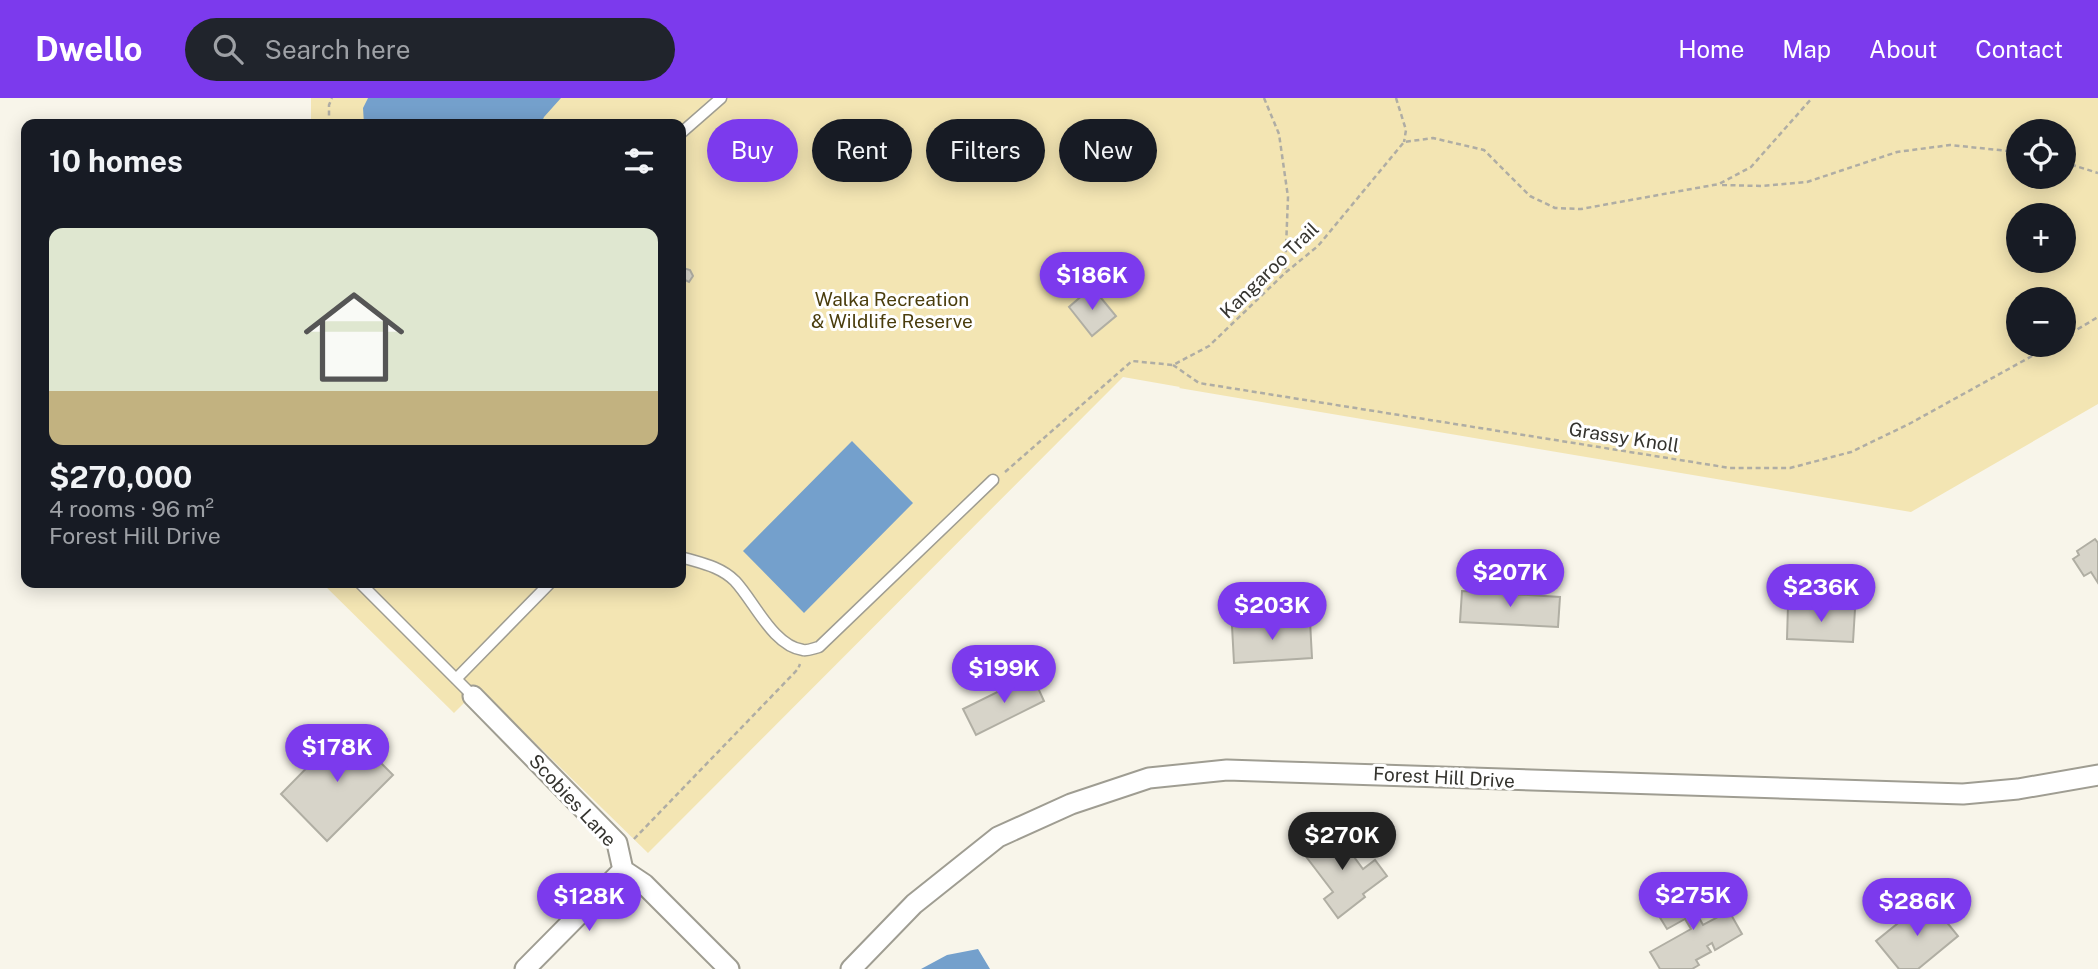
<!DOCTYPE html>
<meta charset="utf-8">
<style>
:root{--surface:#171b24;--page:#20242c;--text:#f1f3f6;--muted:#9ea1a6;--accent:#7c3aed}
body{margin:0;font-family:"Public Sans",sans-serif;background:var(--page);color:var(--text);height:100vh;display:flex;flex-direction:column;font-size:26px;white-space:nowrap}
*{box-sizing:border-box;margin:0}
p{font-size:23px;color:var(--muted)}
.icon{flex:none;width:38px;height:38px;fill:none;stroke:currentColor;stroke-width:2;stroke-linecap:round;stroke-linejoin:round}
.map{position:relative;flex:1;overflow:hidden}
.drawer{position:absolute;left:21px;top:21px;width:665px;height:469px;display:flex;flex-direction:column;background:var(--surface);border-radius:14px;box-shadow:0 4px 18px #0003}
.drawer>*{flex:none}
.guide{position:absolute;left:707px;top:21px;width:665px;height:63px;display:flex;gap:14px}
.buttons{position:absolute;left:2006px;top:21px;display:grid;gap:14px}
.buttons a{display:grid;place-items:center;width:70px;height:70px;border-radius:50%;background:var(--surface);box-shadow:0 4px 18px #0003;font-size:35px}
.price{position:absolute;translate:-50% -60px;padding:0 16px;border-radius:24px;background:var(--accent);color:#fff;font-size:23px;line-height:46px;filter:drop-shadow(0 2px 4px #0008)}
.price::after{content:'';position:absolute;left:50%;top:42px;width:21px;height:16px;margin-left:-10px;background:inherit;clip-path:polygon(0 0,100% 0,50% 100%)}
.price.current{background:#222;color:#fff}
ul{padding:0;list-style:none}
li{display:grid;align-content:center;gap:14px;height:371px;padding:0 28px}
li span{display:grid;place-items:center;height:217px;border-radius:14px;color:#555}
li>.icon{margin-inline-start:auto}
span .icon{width:126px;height:126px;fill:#fffc;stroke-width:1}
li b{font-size:30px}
h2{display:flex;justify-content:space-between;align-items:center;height:84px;padding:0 28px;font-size:30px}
.chip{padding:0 24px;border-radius:32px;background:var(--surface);box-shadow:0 4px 18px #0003;font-size:24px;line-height:63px}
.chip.current{background:var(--accent);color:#fff}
header{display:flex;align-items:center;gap:42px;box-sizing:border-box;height:98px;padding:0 35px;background:var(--accent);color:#fff}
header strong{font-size:33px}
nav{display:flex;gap:38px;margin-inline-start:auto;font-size:24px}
.search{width:490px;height:63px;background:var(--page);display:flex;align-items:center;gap:18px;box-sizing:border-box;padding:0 24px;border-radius:38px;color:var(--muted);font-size:26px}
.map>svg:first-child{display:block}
.green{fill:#f3e5b3;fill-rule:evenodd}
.water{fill:#74a0cc}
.building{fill:#d7d4c9;stroke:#b0aea3;stroke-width:2}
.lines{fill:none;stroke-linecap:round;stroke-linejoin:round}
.lane-casing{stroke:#9f9d92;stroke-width:13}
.street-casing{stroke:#9f9d92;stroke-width:23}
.path{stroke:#afada4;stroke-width:2.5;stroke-dasharray:5 3.5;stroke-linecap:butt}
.lane{stroke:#fff;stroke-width:10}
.street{stroke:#fff;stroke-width:19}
.labels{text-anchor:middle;stroke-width:6;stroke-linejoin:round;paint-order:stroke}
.street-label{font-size:19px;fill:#35342f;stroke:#fff}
.park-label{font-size:19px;fill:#4a3d0d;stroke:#fff}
</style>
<header>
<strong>Dwello</strong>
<div class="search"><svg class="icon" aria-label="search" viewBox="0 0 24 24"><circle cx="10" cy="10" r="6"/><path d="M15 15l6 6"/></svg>Search here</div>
<nav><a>Home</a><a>Map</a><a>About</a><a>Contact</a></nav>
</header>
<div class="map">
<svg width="2098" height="871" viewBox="0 0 2098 871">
<rect width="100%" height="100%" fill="#f8f5ea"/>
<path class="green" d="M 311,0 L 2098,0 L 2098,306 L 1911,414 L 1179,290 L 1180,289 L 1123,279 L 648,755 L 479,590 L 454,615 L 322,485 L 681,485 L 681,26 L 311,26 ZM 2018,33 L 2063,33 L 2063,79 L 2018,79 ZM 2018,117 L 2063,117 L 2063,163 L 2018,163 ZM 2018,201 L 2063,201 L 2063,247 L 2018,247 Z"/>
<path class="water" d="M 368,0 L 561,0 L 544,19 L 541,26 L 364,26 L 363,10 Z
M 852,343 L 913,405 L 804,515 L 743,453 Z
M 978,851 L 990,871 L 921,871 L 947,857 Z"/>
<path class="building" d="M 683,170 L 690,172 L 693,178 L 689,184 L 681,180 Z
M 1092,189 L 1116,218 L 1092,238 L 1069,209 Z
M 2095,441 L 2098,445 L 2098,485 L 2091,474 L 2084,478 L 2073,461 L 2079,457 L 2077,453 Z
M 1462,493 L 1560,499 L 1558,529 L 1460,524 Z
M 1788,507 L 1855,511 L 1853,544 L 1787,541 Z
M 1310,523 L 1312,560 L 1234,565 L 1232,528 Z
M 1032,577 L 1044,603 L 976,637 L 963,611 Z
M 346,630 L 393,677 L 327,743 L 281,696 Z
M 1332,729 L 1363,771 L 1375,762 L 1387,778 L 1363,796 L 1365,799 L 1338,820 L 1324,801 L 1333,794 L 1301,752 Z
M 1705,787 L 1714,804 L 1696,814 L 1703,827 L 1729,813 L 1742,836 L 1715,852 L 1712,845 L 1707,848 L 1711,854 L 1696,862 L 1699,867 L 1692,871 L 1660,871 L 1650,854 L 1691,831 L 1685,821 L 1667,831 L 1656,813 L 1685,794 L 1687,798 Z
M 1928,801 L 1958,838 L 1918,871 L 1899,871 L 1876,843 Z"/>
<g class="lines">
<defs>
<path id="lane" d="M 681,35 L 721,0
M 681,459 C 700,465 720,468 735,483 C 754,503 773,548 803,552 C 808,553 814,550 819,549 L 993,382
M 360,485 L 473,598
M 456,581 L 550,485"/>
<path id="street" d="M 473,598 L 617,745 L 623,772
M 623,772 L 644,786 L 729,871
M 525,871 L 623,772
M 851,871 L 914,806 L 998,739 L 1071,706 L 1149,680 L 1227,672 L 1963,696 L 2018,691 L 2098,677"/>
</defs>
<use href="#lane" class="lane-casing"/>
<use href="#street" class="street-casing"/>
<path class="path" d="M 1264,0 L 1279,36 L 1288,99 L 1285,175
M 1396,0 L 1406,32 L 1404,44
M 329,26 L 329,7 L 332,0
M 2063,64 L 2098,75
M 1722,87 L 1762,88 L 1807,84 L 1897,54 L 1950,47 L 2018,54
M 2063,240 L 2098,219
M 1173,267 L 1199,285 L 1730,370 L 1790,370 L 1851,354 L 1909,326 L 2052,247
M 1005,374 L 1132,263 L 1173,267 L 1209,248 L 1285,175 L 1318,148 L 1404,44 L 1433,40 L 1484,52 L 1530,98 L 1555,110 L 1581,111 L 1719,86 L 1751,69 L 1812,0
M 634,741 L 798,571 L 800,566"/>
<use href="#lane" class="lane"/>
<use href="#street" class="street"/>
</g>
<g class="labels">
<g class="street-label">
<text transform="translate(1269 172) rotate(-44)" y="7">Kangaroo Trail</text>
<text transform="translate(1624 339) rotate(9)" y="7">Grassy Knoll</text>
<text transform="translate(1444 679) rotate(3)" y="7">Forest Hill Drive</text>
<text transform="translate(573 702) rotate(47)" y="7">Scobies Lane</text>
</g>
<g class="park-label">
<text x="892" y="208">Walka Recreation<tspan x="892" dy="22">&amp; Wildlife Reserve</tspan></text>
</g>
</g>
</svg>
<div class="buttons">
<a><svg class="icon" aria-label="locate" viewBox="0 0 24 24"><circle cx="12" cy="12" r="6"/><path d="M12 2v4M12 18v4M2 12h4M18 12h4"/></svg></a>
<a>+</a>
<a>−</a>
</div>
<b class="price" style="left:1092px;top:214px">$186K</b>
<b class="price" style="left:1510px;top:511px">$207K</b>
<b class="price" style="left:1821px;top:526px">$236K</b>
<b class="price" style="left:1272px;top:544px">$203K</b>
<b class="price" style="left:1004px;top:607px">$199K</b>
<b class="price" style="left:337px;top:686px">$178K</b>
<b class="price current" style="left:1342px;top:774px">$270K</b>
<b class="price" style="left:1693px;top:834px">$275K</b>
<b class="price" style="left:589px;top:835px">$128K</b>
<b class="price" style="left:1917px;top:840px">$286K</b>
<div class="guide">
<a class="chip current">Buy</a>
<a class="chip">Rent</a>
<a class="chip">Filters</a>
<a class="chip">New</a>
</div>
<section class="drawer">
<h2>10 homes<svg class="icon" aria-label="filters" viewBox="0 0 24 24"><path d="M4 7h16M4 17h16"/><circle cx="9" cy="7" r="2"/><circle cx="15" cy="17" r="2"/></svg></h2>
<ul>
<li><span style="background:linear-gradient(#dfe7d0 75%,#c2b280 0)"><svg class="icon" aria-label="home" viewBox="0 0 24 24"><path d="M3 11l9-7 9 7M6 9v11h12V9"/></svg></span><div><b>$270,000</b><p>4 rooms · 96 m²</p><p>Forest Hill Drive</p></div></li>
</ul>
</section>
</div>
